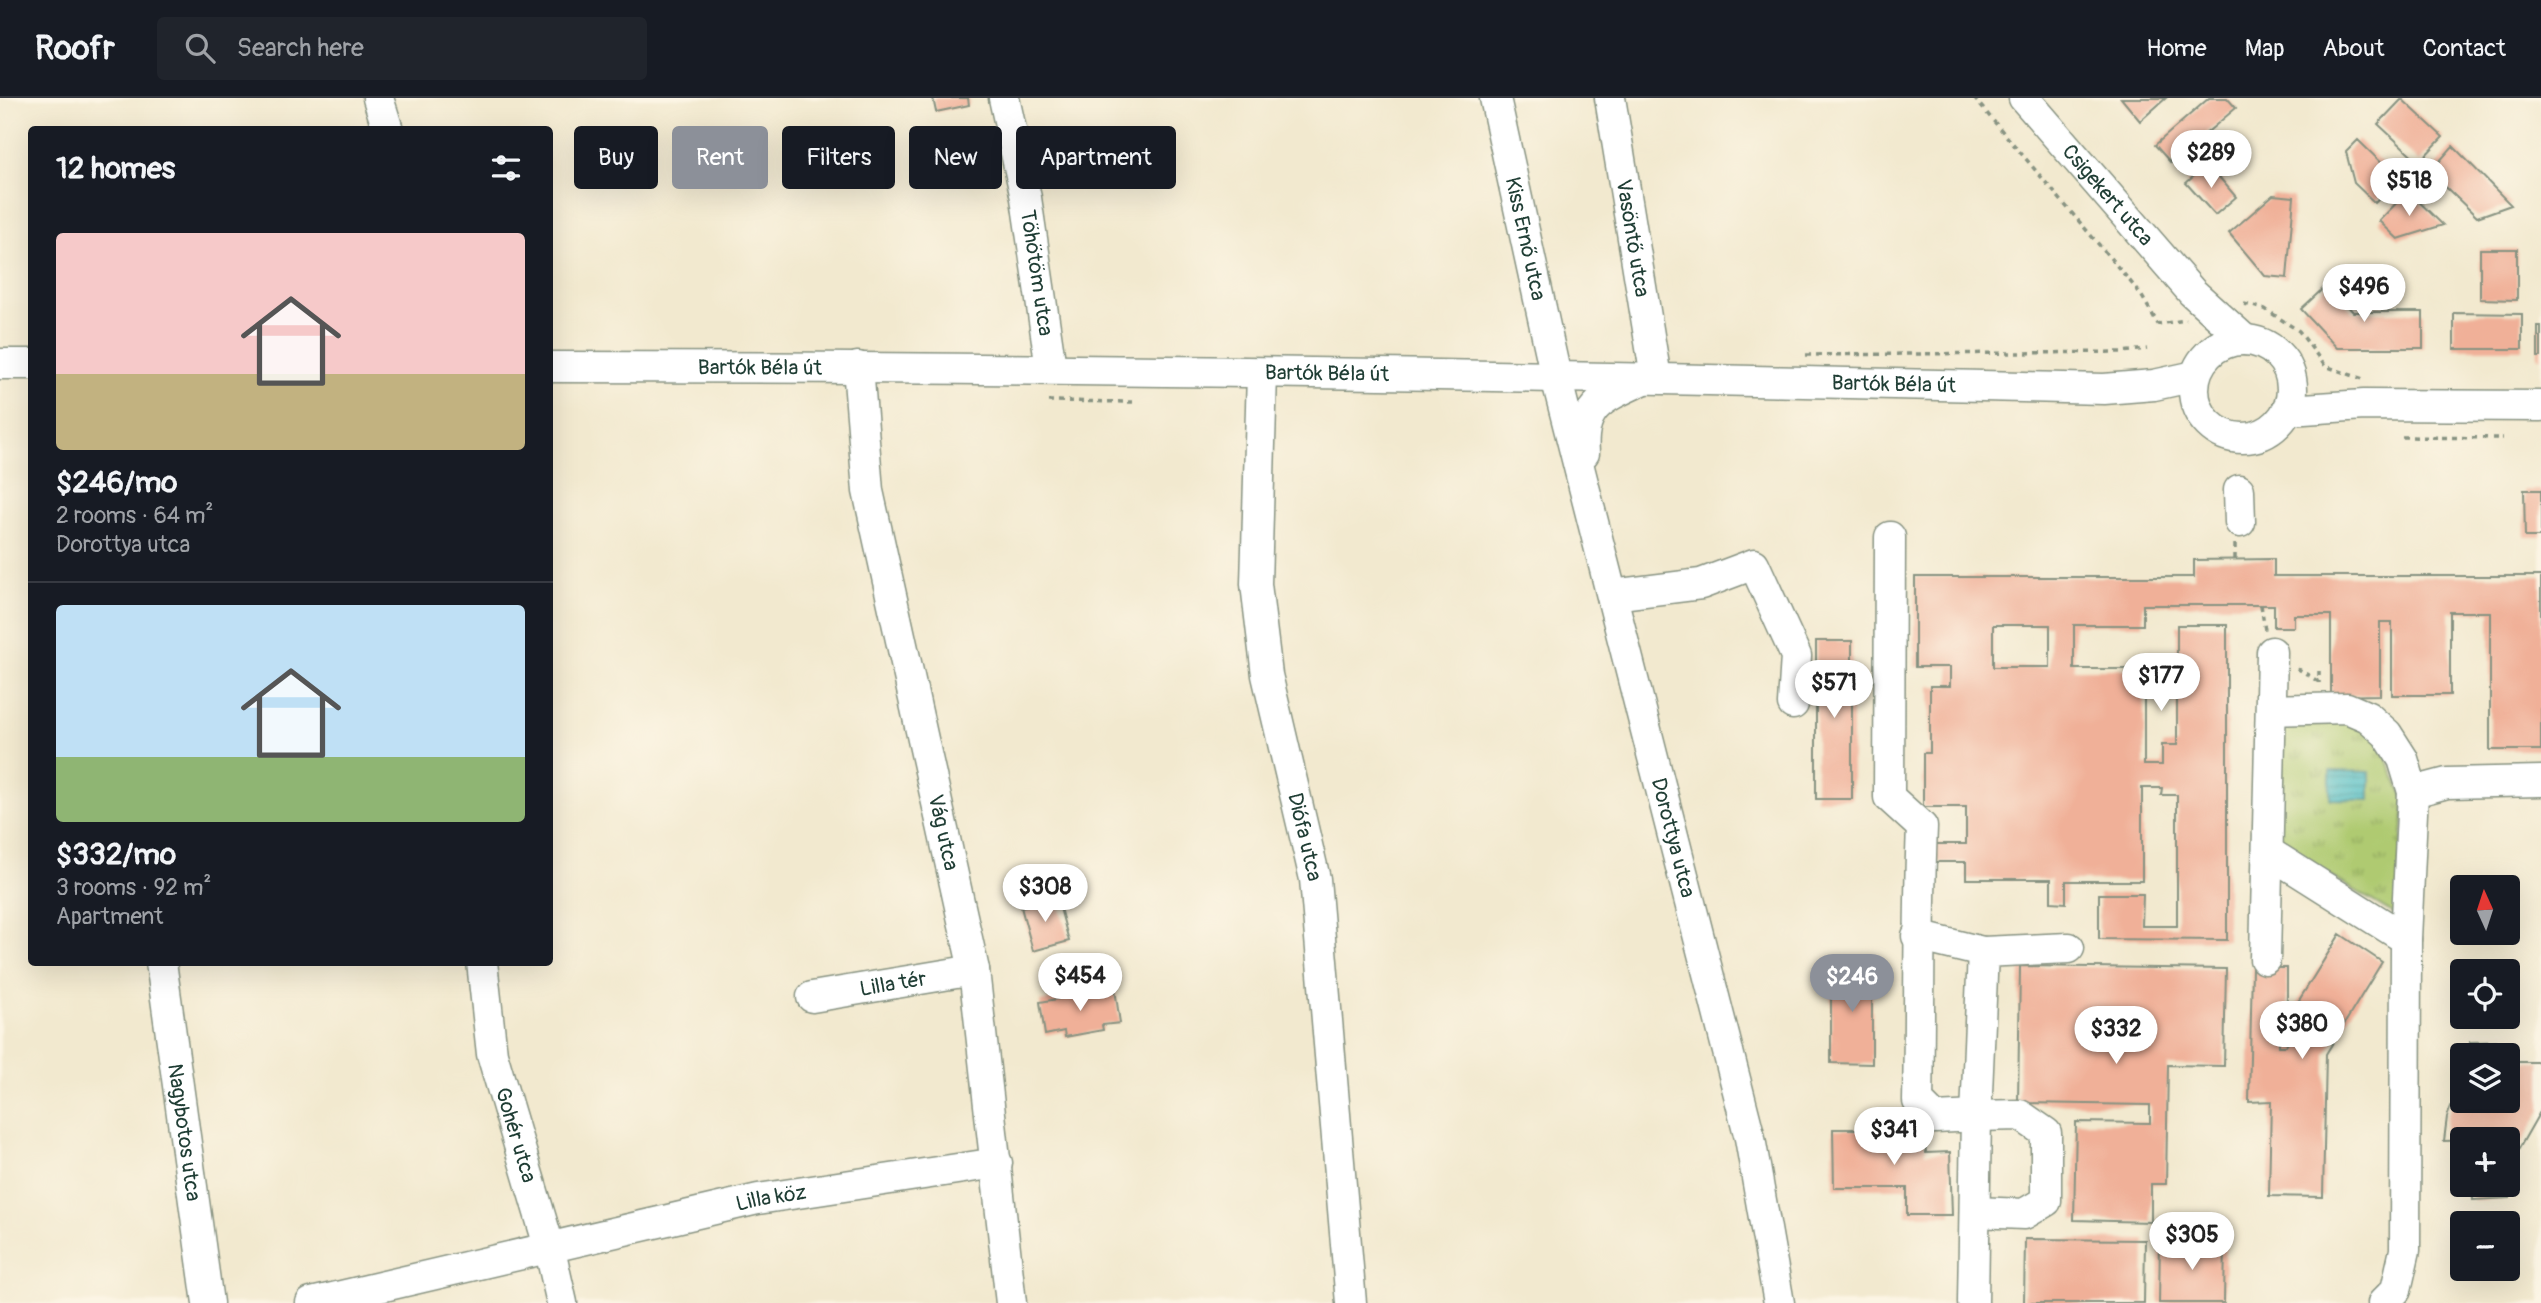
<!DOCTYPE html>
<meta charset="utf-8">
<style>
:root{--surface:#171b24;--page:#20242c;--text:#f1f3f6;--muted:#9ea1a6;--line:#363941;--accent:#8c9099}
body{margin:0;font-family:Pangolin,sans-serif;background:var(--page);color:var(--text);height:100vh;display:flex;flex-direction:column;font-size:26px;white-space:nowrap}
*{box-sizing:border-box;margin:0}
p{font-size:23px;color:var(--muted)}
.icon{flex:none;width:38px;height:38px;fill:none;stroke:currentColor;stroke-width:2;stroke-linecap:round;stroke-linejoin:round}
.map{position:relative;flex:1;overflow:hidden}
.sheet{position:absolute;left:28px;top:28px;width:525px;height:840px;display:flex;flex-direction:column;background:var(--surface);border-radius:7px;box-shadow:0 7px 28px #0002}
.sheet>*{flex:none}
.top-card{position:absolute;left:574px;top:28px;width:665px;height:63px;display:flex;gap:14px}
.needle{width:46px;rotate:357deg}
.tools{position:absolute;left:2450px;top:777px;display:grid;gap:14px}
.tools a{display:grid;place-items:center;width:70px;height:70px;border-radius:7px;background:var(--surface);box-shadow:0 7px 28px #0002;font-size:35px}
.price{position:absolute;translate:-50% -60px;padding:0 16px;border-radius:24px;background:#fff;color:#222;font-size:23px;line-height:46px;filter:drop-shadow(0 2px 4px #0008)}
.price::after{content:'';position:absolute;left:50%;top:42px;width:21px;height:16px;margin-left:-10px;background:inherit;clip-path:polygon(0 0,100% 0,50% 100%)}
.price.selected{background:var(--accent);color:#fff}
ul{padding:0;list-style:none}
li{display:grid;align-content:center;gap:14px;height:371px;padding:0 28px}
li+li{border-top:2px solid var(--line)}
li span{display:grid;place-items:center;height:217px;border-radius:7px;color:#555}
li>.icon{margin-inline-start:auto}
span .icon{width:126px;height:126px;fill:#fffc;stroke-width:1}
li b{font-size:30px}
h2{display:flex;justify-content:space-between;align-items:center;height:84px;padding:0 28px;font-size:30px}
.chip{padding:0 24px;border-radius:7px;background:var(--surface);box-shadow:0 7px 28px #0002;font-size:24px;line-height:63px}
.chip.selected{background:var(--accent);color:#fff}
header{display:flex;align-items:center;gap:42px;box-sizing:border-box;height:98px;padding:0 35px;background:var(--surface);border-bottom:2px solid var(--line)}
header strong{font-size:33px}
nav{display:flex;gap:38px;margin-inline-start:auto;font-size:24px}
.search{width:490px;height:63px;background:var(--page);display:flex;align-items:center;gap:18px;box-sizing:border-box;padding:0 24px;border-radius:7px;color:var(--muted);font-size:26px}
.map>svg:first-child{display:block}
.grass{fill:url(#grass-tufts);stroke:#678452;stroke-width:2}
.water{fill:url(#water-rules);stroke:#387e7e;stroke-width:2}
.building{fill:#f0b098;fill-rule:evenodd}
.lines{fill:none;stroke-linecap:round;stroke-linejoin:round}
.minor-casing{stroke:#889382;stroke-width:33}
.path{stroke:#889382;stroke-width:3.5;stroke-dasharray:5 5;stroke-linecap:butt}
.minor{stroke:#fff;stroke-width:30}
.labels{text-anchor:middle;stroke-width:6;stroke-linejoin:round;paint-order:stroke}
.street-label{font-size:21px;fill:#1f3d34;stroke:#fcf5e5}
</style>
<header>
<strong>Roofr</strong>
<div class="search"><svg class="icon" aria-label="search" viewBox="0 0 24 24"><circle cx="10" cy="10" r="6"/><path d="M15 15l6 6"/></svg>Search here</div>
<nav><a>Home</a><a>Map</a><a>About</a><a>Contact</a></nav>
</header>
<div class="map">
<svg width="2541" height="1205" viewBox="0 0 2541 1205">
<defs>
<pattern id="grass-tufts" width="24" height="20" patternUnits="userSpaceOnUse" patternTransform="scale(1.75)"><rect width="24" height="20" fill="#afca71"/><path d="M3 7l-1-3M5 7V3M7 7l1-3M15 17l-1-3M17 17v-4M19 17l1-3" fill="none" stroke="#8ea55e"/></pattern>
<pattern id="water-rules" width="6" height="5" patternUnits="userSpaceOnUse" patternTransform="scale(1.75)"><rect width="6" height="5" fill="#52c0c7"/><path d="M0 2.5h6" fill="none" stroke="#439da2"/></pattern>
</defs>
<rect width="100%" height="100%" fill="#fcf5e5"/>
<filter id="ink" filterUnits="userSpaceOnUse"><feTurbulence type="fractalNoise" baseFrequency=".0143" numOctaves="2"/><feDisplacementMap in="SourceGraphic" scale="14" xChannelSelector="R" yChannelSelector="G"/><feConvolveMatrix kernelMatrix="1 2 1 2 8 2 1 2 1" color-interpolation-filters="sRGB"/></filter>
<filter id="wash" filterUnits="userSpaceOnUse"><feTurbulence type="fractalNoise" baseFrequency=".00686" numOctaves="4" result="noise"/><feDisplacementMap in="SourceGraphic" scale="28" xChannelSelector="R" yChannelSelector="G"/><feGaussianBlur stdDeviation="1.57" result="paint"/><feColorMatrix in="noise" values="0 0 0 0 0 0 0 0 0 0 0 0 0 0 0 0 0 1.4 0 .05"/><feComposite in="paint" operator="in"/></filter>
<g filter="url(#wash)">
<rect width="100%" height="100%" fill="#f2e9cf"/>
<path class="grass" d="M 2351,619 L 2375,633 L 2405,702 L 2396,817 L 2309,765 L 2274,739 L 2278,620 Z"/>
<path class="water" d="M 2330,673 L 2370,674 L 2370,702 L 2330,701 Z"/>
<g id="blocks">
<path class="building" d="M 933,0 L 968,0 L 969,7 L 936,14 Z
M 2121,0 L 2166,0 L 2140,23 Z
M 2209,0 L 2227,0 L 2236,10 L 2171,65 L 2155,47 Z
M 2402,1 L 2443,39 L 2419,64 L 2378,26 Z
M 2358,42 L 2398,81 L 2375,105 L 2354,85 L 2346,54 Z
M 2453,48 L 2511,107 L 2477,119 L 2430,74 Z
M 2208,66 L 2236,99 L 2215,117 L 2186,85 Z
M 2408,93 L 2443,127 L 2398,141 L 2379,123 Z
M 2273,97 L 2294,99 L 2287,180 L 2265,178 L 2229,135 Z
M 2480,151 L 2517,151 L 2517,202 L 2480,201 Z
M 2328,186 L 2353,214 L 2423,214 L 2423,250 L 2337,250 L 2301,211 Z
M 2454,215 L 2522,216 L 2522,251 L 2454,251 Z
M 2538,228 L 2541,228 L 2541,259 L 2538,259 Z
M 2524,392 L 2541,392 L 2541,439 L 2525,439 Z
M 2274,461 L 2274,478 L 2541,478 L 2541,652 L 2490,652 L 2490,514 L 2450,514 L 2450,597 L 2392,597 L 2392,524 L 2380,524 L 2380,597 L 2331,598 L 2331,517 L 2294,517 L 2294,529 L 2274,529 L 2274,507 L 2143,507 L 2143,527 L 2074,527 L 2074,571 L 2144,571 L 2144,667 L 2162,667 L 2162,647 L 2177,647 L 2177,527 L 2227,527 L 2227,842 L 2099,841 L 2099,796 L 2143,796 L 2142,828 L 2177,828 L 2177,697 L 2161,697 L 2162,690 L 2142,690 L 2142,783 L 2066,783 L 2066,805 L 2051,804 L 2051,781 L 1966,781 L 1966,764 L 1932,764 L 1932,746 L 1966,746 L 1966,709 L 1923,709 L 1923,655 L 1930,655 L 1930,588 L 1950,588 L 1950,569 L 1915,569 L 1915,479 L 2194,479 L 2194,462 ZM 1993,527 L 2050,527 L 2050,569 L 1993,569 Z
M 1816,543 L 1852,543 L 1852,701 L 1816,701 Z
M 1057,799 L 1069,843 L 1033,853 L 1021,809 Z
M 2340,836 L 2382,864 L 2326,956 L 2323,1099 L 2269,1098 L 2271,1003 L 2249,1004 L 2252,870 L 2287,870 L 2287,913 L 2279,913 L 2279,948 L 2286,948 L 2303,918 L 2293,912 Z
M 1831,866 L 1872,866 L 1872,966 L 1831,965 Z
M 2020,868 L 2226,871 L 2224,968 L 2168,967 L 2166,1086 L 2151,1086 L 2151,1124 L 2074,1122 L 2076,1024 L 2150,1025 L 2150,1007 L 2018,1005 Z
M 1115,891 L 1120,925 L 1102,927 L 1103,932 L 1065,939 L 1064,933 L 1045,937 L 1040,904 Z
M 2511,943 L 2510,964 L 2541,964 L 2541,1012 L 2512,1063 L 2510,1100 L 2473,1102 L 2472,1087 L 2508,1087 L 2508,1041 L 2444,1043 L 2447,1019 L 2462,980 L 2462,1003 L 2508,1003 L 2508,957 L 2470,957 L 2470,944 Z
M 1833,1031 L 1910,1031 L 1925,1045 L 1926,1055 L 1950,1054 L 1952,1117 L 1907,1117 L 1907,1090 L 1834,1090 Z
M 2025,1141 L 2145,1142 L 2144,1205 L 2024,1205 Z
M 2160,1142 L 2225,1143 L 2224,1205 L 2159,1205 Z"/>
</g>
</g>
<g filter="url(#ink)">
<use href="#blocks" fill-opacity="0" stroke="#889382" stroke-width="2"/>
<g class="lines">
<defs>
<g id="minor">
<path d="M 378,0 L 388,32"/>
<path id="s1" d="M 1004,0 L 1026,100 L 1051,270"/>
<path id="s2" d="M 1495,0 L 1556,279 L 1750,1040 L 1779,1205"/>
<path id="s3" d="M 1610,0 L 1656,280"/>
<path id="s4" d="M 2024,0 L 2192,194 L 2245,242"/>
<circle cx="2243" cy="291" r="49"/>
<path d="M 0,266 L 32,266"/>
<path id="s5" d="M 550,269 C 1068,269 1586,278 2104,291 L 2154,287 L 2195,278"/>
<path id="s6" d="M 858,269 L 868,393 L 974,872 L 1011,1205"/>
<path id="s7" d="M 1262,275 L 1256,486 L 1267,577 L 1315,781 L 1351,1205"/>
<path d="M 2289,312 L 2364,307 L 2541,308"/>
<path d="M 1584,355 C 1580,307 1604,300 1642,282"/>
<path d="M 2239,392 L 2240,424"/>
<path d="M 1890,439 L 1889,699 L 1922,729 C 1918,820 1920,911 1918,1003 L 1935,1020 L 1976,1018 L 1973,1205"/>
<path d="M 1612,497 L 1701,486 L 1754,466 L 1796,558 L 1793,606"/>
<path d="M 2271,612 L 2347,610 L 2368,619 L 2387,636 L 2403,661 L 2413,694 L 2406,841 L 2405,1152 L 2396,1192 L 2383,1205"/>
<path d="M 2413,694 L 2447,685 L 2541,683"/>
<path d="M 2268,754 L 2406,841"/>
<path d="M 1917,838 L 1983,854"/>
<path d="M 2265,861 L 2272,554"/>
<path id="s8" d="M 161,864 L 208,1205"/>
<path id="s9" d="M 482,864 L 492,956 L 549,1148 L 562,1205"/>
<path id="s10" d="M 812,899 L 974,872"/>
<path d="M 1975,1114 L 2024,1116 L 2046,1103 L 2046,1035 L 2020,1017 L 1976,1018 L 1983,854 L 2069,850"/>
<path id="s11" d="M 311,1205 L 758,1101 L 997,1065"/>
</g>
</defs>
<use href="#minor" class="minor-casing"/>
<path class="path" d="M 1974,0 L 2140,195 L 2158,226 L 2186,222
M 2244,206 L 2265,211 L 2299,233 L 2325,268 L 2363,281
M 1806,257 L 2122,254 L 2147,251
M 1048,303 L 1133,304
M 2402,339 L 2503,340
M 2235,446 L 2235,462
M 2261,507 L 2265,532
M 2297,570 L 2319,584
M 2319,573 L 2319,585"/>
<use href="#minor" class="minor"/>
</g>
</g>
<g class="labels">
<g class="street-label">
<text dy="7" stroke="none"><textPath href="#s4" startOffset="128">Csigekert utca</textPath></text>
<text dy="7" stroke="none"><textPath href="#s2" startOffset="144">Kiss Ernő utca</textPath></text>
<text dy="7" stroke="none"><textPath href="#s3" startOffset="142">Vasöntő utca</textPath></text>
<text dy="7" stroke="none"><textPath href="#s1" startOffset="178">Töhötöm utca</textPath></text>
<text dy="7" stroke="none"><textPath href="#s5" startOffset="210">Bartók Béla út</textPath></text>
<text dy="7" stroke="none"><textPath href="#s5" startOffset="777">Bartók Béla út</textPath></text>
<text dy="7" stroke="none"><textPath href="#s5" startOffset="1344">Bartók Béla út</textPath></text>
<text dy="7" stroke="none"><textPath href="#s6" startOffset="474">Vág utca</textPath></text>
<text dy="7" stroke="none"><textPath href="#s7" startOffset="469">Diófa utca</textPath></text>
<text dy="7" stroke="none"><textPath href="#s2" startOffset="761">Dorottya utca</textPath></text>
<text dy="7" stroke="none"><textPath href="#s10" startOffset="82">Lilla tér</textPath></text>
<text dy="7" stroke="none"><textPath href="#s8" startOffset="172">Nagybotos utca</textPath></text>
<text dy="7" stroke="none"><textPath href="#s9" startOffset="177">Gohér utca</textPath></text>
<text dy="7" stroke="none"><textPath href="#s11" startOffset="472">Lilla köz</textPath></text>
</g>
</g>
</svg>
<div class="tools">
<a><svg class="needle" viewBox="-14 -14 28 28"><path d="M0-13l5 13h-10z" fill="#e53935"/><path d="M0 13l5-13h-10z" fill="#9ea1a6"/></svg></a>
<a><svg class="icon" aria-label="locate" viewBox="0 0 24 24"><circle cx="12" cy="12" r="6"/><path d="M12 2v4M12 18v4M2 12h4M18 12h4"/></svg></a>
<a><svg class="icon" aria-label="layers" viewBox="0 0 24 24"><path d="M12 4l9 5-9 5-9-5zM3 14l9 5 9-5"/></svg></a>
<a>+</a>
<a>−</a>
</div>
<b class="price" style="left:2211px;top:92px">$289</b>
<b class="price" style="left:2409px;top:120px">$518</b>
<b class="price" style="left:2364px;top:226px">$496</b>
<b class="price" style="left:2161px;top:615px">$177</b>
<b class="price" style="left:1834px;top:622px">$571</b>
<b class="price" style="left:1045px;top:826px">$308</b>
<b class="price" style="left:1080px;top:915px">$454</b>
<b class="price selected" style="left:1852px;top:916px">$246</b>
<b class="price" style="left:2302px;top:963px">$380</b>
<b class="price" style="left:2116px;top:968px">$332</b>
<b class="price" style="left:1894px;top:1069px">$341</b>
<b class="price" style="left:2192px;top:1174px">$305</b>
<div class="top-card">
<a class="chip">Buy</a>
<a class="chip selected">Rent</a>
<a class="chip">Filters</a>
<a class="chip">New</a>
<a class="chip">Apartment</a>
</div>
<section class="sheet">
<h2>12 homes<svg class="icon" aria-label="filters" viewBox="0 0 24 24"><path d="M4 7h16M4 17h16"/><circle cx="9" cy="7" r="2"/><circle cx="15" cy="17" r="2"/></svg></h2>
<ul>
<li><span style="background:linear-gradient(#f6c9c9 65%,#c2b280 0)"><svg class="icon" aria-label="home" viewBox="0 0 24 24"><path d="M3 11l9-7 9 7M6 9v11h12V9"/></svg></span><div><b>$246/mo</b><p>2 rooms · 64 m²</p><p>Dorottya utca</p></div></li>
<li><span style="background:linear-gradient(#bfe0f5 70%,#8fb573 0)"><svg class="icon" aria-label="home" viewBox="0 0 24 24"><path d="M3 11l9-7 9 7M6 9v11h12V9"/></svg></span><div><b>$332/mo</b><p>3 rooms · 92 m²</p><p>Apartment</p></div></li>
</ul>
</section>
</div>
